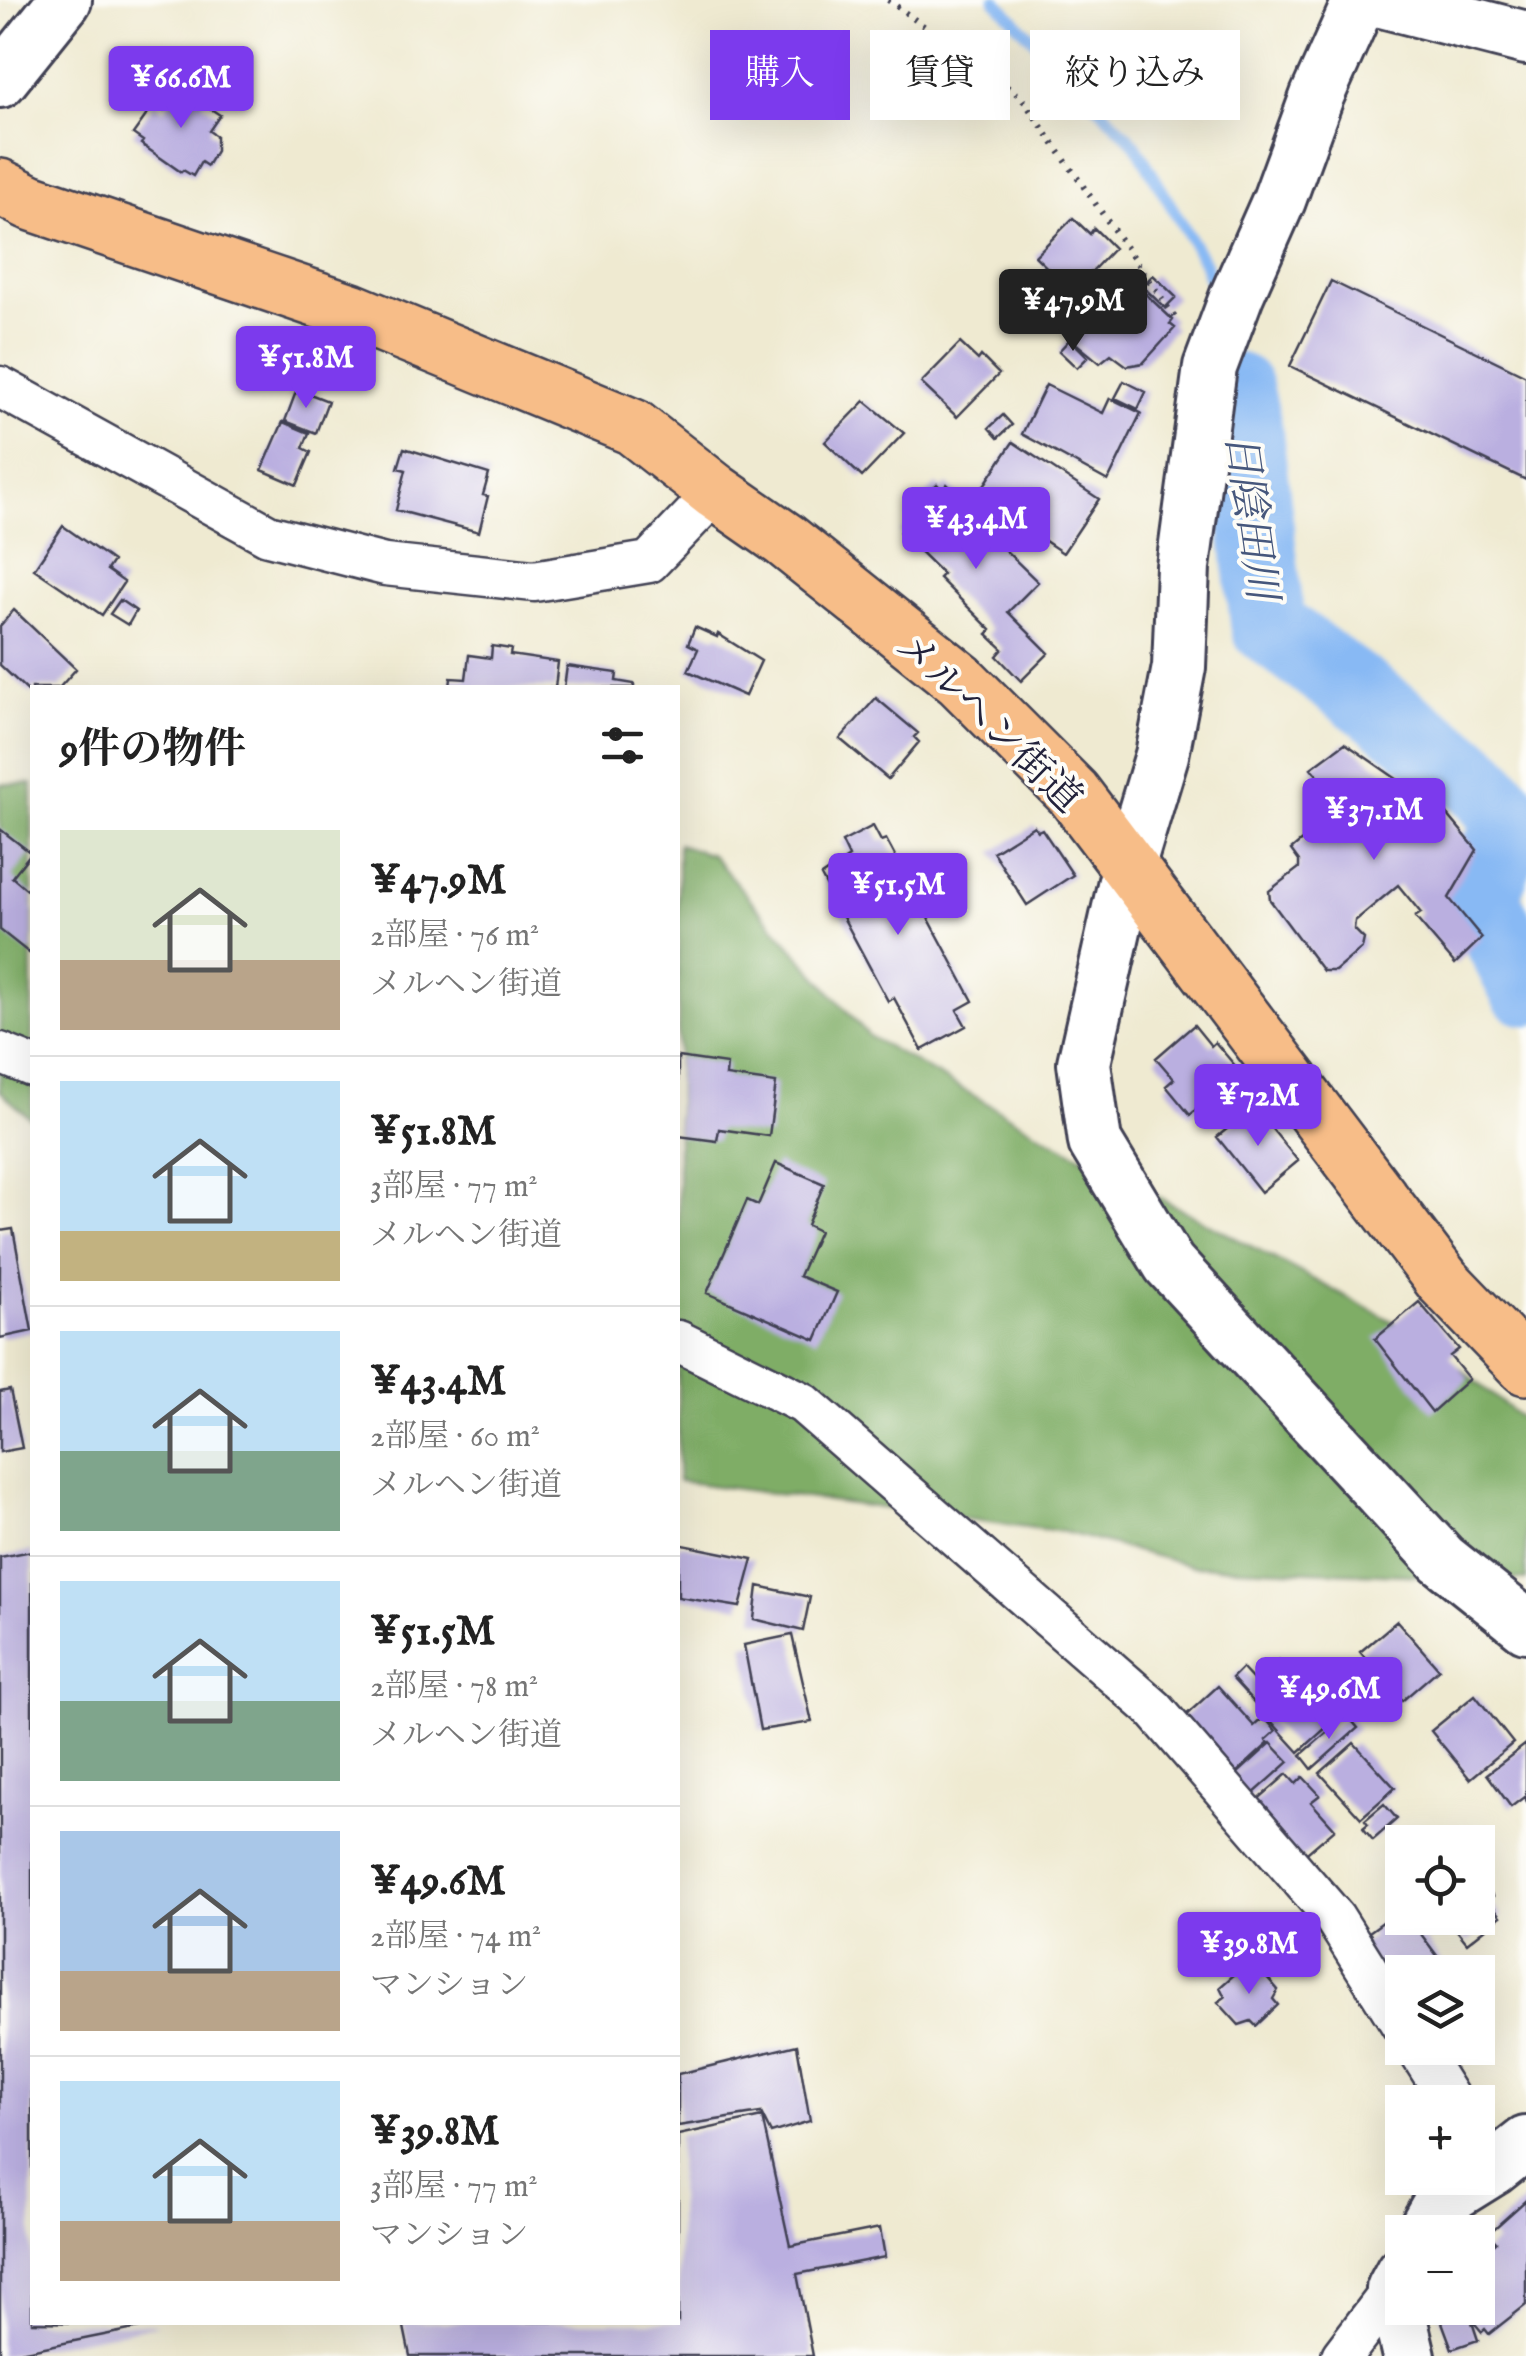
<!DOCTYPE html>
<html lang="ja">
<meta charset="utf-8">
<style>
:root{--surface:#fff;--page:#f2f2f2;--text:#222;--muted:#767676;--line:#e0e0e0;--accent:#7c3aed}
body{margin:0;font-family:"IM FELL English","Noto Serif JP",serif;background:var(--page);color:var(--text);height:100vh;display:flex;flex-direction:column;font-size:38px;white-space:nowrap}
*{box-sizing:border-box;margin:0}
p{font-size:32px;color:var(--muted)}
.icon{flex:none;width:55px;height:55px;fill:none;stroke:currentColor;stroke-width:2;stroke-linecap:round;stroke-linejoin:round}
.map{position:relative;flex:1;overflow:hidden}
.drawer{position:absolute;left:30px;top:685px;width:650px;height:1640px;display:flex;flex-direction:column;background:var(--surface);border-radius:0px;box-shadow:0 10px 40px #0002}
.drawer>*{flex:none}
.top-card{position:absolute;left:710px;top:30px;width:665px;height:90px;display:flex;gap:20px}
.controls{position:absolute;left:1385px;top:1825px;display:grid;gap:20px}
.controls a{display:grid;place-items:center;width:110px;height:110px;border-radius:0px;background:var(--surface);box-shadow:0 10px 40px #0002;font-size:50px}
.price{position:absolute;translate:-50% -85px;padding:0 22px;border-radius:10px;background:var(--accent);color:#fff;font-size:32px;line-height:65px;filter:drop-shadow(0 2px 5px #0008)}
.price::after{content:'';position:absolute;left:50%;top:60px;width:30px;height:22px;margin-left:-15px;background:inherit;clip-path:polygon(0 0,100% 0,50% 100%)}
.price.selected{background:#222;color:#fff}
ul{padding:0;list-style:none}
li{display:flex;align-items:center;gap:30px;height:250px;padding:0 30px}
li+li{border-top:2px solid var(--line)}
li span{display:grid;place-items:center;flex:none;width:280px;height:200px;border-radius:0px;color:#555}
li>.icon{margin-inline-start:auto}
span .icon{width:120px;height:120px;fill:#fffc;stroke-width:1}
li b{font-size:42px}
h2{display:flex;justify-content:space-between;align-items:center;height:120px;padding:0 30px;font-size:42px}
.pill{padding:0 35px;border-radius:0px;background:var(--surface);box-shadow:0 10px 40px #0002;font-size:35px;line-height:90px}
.pill.selected{background:var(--accent);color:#fff}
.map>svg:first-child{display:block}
.forest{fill:#7fad66;stroke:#506850;stroke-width:2.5}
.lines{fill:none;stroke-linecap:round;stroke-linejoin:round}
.stream{stroke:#88b9f4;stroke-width:12}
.river{stroke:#88b9f4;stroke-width:75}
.building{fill:#baafe0}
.minor-casing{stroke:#414052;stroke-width:45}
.tertiary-casing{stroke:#414052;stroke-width:58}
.trunk-casing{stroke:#414052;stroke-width:60}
.path{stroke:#414052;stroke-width:6;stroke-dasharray:2.5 8;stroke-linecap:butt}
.minor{stroke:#fff;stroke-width:40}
.tertiary{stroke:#fff;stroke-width:52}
.trunk{stroke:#f7bd88;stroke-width:55}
.labels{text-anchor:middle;stroke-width:8;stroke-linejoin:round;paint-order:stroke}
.street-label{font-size:40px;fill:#22223b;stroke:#fdfcf7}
.water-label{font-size:42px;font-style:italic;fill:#46577c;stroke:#fdfcf7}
</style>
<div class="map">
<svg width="1526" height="2356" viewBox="0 0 1526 2356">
<rect width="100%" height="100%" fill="#fdfcf7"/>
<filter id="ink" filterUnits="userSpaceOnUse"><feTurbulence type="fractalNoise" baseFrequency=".01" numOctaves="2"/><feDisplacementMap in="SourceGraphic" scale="20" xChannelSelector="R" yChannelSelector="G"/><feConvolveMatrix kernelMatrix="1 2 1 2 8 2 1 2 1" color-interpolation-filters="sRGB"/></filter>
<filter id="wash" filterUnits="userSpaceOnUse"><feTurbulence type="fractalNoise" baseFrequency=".0048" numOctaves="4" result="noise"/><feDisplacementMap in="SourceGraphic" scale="40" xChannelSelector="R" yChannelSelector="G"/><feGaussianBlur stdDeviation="2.25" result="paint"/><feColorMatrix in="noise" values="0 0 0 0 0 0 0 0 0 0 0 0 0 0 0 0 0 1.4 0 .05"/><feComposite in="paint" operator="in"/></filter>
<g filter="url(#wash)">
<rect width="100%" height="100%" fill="#efead1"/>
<path class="forest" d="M 0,784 L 32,784 L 32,1120 L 0,1091 Z
M 678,844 L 712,855 L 869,1036 L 1055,1142 L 1418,1335 L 1526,1422 L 1526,1580 L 1192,1566 L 1064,1532 L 678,1481 Z"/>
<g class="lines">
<path class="stream" d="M 995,0 L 1135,144 L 1205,264 L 1209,279"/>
<path class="river" d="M 1236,390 L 1245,429 L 1268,626 L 1476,779 L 1511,820 L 1481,898 L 1526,988"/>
</g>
<g id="blocks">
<path class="building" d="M 187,83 L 207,97 L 202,103 L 220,115 L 209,131 L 216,136 L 216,151 L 207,166 L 201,162 L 193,176 L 183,170 L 181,172 L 141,144 L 143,141 L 133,134 L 155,103 L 164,110 L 180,87 L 184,89 Z
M 1073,218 L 1090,234 L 1094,228 L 1114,248 L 1072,292 L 1035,256 Z
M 1153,275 L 1176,297 L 1165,308 L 1142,286 Z
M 1331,281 L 1526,376 L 1526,480 L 1290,366 Z
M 1133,282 L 1173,320 L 1170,324 L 1175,328 L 1143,363 L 1127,366 L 1111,354 L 1100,363 L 1073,341 Z
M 1070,339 L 1088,357 L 1077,368 L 1059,351 Z
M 960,343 L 978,360 L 981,356 L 999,374 L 957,417 L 921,383 Z
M 1124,381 L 1146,392 L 1138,409 L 1115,398 Z
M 1046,385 L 1103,413 L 1110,398 L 1141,413 L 1108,481 L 1022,434 Z
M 297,389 L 328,401 L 316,433 L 285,421 Z
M 865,401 L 904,433 L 862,477 L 825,442 Z
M 1003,415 L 1012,425 L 998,438 L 989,428 Z
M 283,422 L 309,433 L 303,448 L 311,452 L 297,485 L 262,470 Z
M 1013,442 L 1099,499 L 1063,553 L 1014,520 L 1020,511 L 983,487 Z
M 404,448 L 489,474 L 483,495 L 488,496 L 479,532 L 396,510 L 406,470 L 398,468 Z
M 937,484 L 942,490 L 947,484 L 980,516 L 975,521 L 1038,582 L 1008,612 L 1049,653 L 1021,681 L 997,656 L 1003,649 L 987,634 L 991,630 L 939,578 L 943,574 L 900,532 L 913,520 L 907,515 Z
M 63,526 L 113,561 L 107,570 L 124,582 L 102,615 L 34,569 Z
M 120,600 L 136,611 L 128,625 L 110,614 Z
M 14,610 L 76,669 L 59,688 L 32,688 L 32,695 L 0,665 L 0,626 Z
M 695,627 L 717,637 L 718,634 L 761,661 L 745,696 L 688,671 L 698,649 L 688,644 Z
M 492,646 L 511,649 L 510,655 L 558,662 L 555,688 L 450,688 L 451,678 L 466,679 L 469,655 L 491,658 Z
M 567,666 L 617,673 L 616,681 L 634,684 L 634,688 L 564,688 Z
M 876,698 L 918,733 L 914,737 L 919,742 L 888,779 L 840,739 Z
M 1345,743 L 1447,814 L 1477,850 L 1449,898 L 1482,938 L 1455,964 L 1415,917 L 1421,913 L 1398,885 L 1355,921 L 1354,929 L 1364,939 L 1362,948 L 1335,971 L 1323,971 L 1270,900 L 1269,891 L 1299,868 L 1299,861 L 1291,850 L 1343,806 L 1311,768 Z
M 873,826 L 881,841 L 886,839 L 973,1001 L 957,1010 L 966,1026 L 922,1050 L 894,998 L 888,1001 L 821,876 L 849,857 L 842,842 Z
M 1034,826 L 1038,831 L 1042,829 L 1073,875 L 1027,905 L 993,852 Z
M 0,829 L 31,853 L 12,877 L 32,894 L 32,949 L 29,953 L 0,930 Z
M 1194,1025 L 1211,1046 L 1215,1042 L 1237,1068 L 1233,1071 L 1237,1076 L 1190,1115 L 1166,1086 L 1174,1079 L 1156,1058 Z
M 678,1057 L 727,1064 L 726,1076 L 776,1083 L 769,1136 L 719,1129 L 717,1141 L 678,1136 Z
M 1254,1107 L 1298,1161 L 1261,1192 L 1217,1137 Z
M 776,1163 L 824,1184 L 807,1225 L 819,1231 L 799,1276 L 837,1292 L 816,1340 L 707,1293 L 747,1200 L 758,1205 Z
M 13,1229 L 32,1331 L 0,1338 L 0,1231 Z
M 1419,1302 L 1459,1349 L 1450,1356 L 1469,1379 L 1432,1412 L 1375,1339 Z
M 10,1390 L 22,1448 L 0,1452 L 0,1392 Z
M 678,1544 L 753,1559 L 740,1607 L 678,1597 Z
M 32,1551 L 32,2322 L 159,2324 L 0,2356 L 0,1557 Z
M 758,1586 L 810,1597 L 803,1631 L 754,1619 Z
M 1397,1621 L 1439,1669 L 1402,1701 L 1360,1652 Z
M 792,1635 L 812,1722 L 760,1730 L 744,1645 Z
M 1279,1660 L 1304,1687 L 1291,1699 L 1300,1711 L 1326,1687 L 1346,1710 L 1299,1752 L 1232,1678 L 1242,1668 L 1255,1682 Z
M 1218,1686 L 1254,1726 L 1264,1717 L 1276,1731 L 1266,1740 L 1269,1743 L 1234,1775 L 1173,1727 Z
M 1475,1695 L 1513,1743 L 1470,1779 L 1431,1731 Z
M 1347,1715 L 1358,1728 L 1312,1769 L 1301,1755 Z
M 1271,1743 L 1289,1762 L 1243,1803 L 1226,1784 Z
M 1354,1743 L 1395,1788 L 1361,1818 L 1320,1773 Z
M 1526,1744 L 1526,1800 L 1524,1797 L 1511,1807 L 1487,1774 Z
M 1287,1774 L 1296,1784 L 1303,1777 L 1320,1795 L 1311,1802 L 1335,1829 L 1294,1864 L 1247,1809 Z
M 1384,1804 L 1397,1819 L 1373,1840 L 1363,1828 L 1368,1824 L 1365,1820 Z
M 1478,1876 L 1493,1896 L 1488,1900 L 1501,1916 L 1467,1943 L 1447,1918 L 1478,1918 Z
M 1402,1908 L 1402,1918 L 1409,1918 L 1444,1965 L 1434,1972 L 1402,1972 L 1402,1995 L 1361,1945 L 1372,1937 L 1369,1932 Z
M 1244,1966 L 1247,1972 L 1254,1972 L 1258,1967 L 1278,1990 L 1273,1999 L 1278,2005 L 1256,2026 L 1251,2021 L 1239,2025 L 1218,2002 L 1225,1997 L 1220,1987 Z
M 797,2045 L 810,2121 L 771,2133 L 761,2113 L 678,2126 L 678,2074 Z
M 762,2117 L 790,2246 L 880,2228 L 885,2257 L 797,2274 L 813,2356 L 410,2356 L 403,2322 L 678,2322 L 678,2135 Z
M 1526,2200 L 1526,2305 L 1489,2334 L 1485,2329 L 1482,2332 L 1471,2319 L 1478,2340 L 1452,2349 L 1439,2314 L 1457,2308 L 1478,2308 L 1478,2257 L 1496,2242 L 1488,2234 Z"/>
</g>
</g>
<g filter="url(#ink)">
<use href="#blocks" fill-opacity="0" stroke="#414052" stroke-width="2.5"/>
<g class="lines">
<defs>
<path id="minor" d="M 0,387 L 268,535 L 385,565 L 534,581 L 649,562 L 716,492
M 0,1053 L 32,1066
M 678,1341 L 803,1403 L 1154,1709 L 1334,1917 L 1402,2025
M 1417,2048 L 1451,2102
M 1342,2356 L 1393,2289"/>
<path id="tertiary" d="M 1360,0 L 1317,96 L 1279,200 L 1237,295 L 1210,367 L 1183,567 L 1179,667 L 1162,755 L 1128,868 L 1084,1063 L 1095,1142 L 1169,1264 L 1442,1559 L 1526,1626
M 1378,0 L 1526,38
M 0,81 L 65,0
M 1423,2232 L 1440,2202 L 1493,2169 L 1526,2143
M 1402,2272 L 1393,2289 L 1409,2356"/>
<path id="trunk" d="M 0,187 L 30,202 L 351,311 L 633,427 L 716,492 L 785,540 L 960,680 L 1073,793 L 1443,1281 L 1526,1367"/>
</defs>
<use href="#minor" class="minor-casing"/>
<use href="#tertiary" class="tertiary-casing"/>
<use href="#trunk" class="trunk-casing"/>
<path class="path" d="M 888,0 L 1021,97 L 1178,322"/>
<use href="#minor" class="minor"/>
<use href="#tertiary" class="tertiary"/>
<use href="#trunk" class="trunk"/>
</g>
</g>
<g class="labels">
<g class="street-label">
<text transform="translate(990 721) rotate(44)" y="14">メルヘン街道</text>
</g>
<g class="water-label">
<text transform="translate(1253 516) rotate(82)" y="15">日陰田川</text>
</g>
</g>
</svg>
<div class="controls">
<a><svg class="icon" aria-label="locate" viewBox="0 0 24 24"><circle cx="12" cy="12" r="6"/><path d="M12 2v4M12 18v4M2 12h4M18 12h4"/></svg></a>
<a><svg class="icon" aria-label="layers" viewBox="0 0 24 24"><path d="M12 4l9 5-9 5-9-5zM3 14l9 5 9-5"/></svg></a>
<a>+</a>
<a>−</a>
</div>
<b class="price" style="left:181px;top:131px">¥66.6M</b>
<b class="price selected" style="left:1073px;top:354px">¥47.9M</b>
<b class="price" style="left:306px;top:411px">¥51.8M</b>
<b class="price" style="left:976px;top:572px">¥43.4M</b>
<b class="price" style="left:1374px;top:863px">¥37.1M</b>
<b class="price" style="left:898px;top:938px">¥51.5M</b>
<b class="price" style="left:1258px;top:1149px">¥72M</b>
<b class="price" style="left:1329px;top:1742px">¥49.6M</b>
<b class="price" style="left:1249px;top:1997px">¥39.8M</b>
<div class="top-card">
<a class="pill selected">購入</a>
<a class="pill">賃貸</a>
<a class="pill">絞り込み</a>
</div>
<section class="drawer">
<h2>9件の物件<svg class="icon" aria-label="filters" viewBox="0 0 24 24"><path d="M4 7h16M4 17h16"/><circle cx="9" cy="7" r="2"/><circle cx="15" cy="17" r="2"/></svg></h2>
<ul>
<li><span style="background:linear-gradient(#dfe7d0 65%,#b9a48a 0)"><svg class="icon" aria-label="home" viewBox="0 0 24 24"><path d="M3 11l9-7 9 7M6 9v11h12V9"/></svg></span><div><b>¥47.9M</b><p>2部屋 · 76 m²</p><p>メルヘン街道</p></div></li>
<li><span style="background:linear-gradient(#bfe0f5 75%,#c2b280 0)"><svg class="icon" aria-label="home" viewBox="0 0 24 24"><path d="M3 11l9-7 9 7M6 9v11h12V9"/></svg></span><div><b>¥51.8M</b><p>3部屋 · 77 m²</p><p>メルヘン街道</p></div></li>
<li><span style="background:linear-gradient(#bfe0f5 60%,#7fa58c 0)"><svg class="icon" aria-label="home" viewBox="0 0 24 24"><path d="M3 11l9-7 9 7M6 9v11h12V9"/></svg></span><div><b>¥43.4M</b><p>2部屋 · 60 m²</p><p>メルヘン街道</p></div></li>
<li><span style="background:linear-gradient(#bfe0f5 60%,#7fa58c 0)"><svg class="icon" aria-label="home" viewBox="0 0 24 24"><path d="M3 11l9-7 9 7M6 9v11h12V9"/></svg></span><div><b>¥51.5M</b><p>2部屋 · 78 m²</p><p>メルヘン街道</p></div></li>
<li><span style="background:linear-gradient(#a9c7e8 70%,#b9a48a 0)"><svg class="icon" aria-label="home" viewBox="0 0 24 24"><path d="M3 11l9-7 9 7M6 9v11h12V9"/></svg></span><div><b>¥49.6M</b><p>2部屋 · 74 m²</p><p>マンション</p></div></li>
<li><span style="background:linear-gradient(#bfe0f5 70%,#b9a48a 0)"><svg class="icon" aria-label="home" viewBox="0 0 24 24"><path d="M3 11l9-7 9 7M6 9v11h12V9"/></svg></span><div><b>¥39.8M</b><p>3部屋 · 77 m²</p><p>マンション</p></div></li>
</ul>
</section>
</div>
